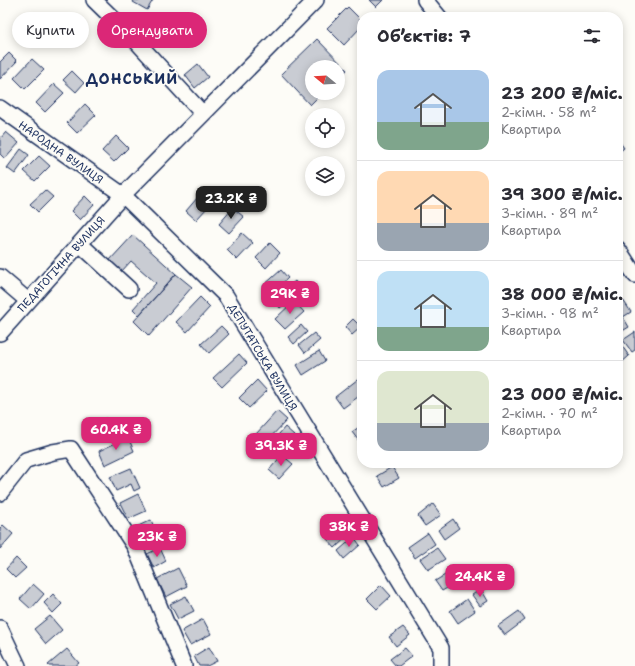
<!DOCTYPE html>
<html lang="uk">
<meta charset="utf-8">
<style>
:root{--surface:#fff;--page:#f2f2f3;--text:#2b2b33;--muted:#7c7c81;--line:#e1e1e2;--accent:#db2777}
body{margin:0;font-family:"Shantell Sans",sans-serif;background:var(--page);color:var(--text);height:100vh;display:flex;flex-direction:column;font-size:15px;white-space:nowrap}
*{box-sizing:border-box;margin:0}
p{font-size:13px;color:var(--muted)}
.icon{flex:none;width:22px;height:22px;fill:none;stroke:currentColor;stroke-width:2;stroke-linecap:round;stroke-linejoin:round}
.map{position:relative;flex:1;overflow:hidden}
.sheet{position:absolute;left:357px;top:12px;width:266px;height:456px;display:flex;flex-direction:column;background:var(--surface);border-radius:16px;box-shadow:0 2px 10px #0003}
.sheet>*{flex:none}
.top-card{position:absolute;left:12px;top:12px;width:285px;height:36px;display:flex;gap:8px}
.needle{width:26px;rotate:288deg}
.buttons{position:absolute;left:305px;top:60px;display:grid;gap:8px}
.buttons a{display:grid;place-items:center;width:40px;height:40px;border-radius:50%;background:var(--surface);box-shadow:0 2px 10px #0003;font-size:20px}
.price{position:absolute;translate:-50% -34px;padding:0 9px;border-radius:8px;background:var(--accent);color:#fff;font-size:13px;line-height:26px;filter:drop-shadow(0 1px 2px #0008)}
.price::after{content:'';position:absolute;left:50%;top:24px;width:12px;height:9px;margin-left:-6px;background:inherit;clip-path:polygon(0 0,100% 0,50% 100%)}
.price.on{background:#222;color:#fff}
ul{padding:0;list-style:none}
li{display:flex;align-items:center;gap:12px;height:100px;padding:0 20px}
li+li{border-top:1px solid var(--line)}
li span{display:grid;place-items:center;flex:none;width:112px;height:80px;border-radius:12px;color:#555}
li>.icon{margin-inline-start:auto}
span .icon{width:48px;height:48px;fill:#fffc;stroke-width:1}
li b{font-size:17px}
h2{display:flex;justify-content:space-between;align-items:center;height:48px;padding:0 20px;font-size:17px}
.chip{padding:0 14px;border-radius:18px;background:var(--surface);box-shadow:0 2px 10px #0003;font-size:14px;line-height:36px}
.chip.on{background:var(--accent);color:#fff}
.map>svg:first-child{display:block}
.building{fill:#c9ccd3;stroke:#1b2f5e}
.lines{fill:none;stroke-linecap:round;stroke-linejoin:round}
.minor-casing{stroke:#1b2f5e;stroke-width:18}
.minor{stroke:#fdfcf7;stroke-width:15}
.labels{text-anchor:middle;stroke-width:3.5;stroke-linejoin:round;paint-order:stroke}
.street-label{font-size:11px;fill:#1b2f5e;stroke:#fdfcf7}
.district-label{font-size:15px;font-weight:bold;letter-spacing:1px;fill:#1b2f5e;stroke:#fdfcf7}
</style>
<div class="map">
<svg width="635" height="666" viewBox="0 0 635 666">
<rect width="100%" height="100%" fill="#fdfcf7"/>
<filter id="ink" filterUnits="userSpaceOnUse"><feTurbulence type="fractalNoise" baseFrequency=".025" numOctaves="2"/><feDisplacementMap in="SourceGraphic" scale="8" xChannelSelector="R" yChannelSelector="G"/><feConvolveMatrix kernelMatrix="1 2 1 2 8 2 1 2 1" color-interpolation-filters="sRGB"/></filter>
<g filter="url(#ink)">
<path class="building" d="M 134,0 L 153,0 L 147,10 L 133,2 Z
M 369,0 L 383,0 L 376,7 Z
M 348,7 L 362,21 L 362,26 L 344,45 L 327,28 Z
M 317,39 L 347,70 L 338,78 L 338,67 L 312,67 L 312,93 L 322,93 L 310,105 L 281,74 Z
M 9,53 L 17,61 L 0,79 L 0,62 Z
M 32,59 L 44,70 L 25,89 L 14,78 Z
M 198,64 L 208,77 L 195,88 L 185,75 Z
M 72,71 L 84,83 L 76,92 L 63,80 Z
M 54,84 L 64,93 L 45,112 L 36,103 Z
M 85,104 L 96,115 L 77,133 L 67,123 Z
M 6,132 L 19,143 L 5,159 L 0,154 L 0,139 Z
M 116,136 L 128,148 L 114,162 L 102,151 Z
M 619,141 L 624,148 L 618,153 L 618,142 Z
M 21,149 L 29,155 L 15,174 L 7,168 Z
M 39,156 L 50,166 L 35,181 L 24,171 Z
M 45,190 L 53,197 L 38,212 L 30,204 Z
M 85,196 L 94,205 L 80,220 L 71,211 Z
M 198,197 L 208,207 L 196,220 L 186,211 Z
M 233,208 L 244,217 L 229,233 L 219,224 Z
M 242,233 L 253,243 L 237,260 L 227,250 Z
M 133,235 L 176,274 L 139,315 L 133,309 L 156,283 L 131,261 L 121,272 L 109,261 Z
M 270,243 L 280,253 L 266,268 L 256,258 Z
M 281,270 L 288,278 L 270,295 L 263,286 Z
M 176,274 L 192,287 L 149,336 L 134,321 Z
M 295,281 L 302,290 L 280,308 L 273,299 Z
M 200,297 L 210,307 L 187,332 L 176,322 Z
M 623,300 L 631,312 L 623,317 L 629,327 L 619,333 L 618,303 Z
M 294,301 L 304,312 L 285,329 L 275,319 Z
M 353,319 L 361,327 L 352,335 L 345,327 Z
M 301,325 L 307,332 L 294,344 L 288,337 Z
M 221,326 L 229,334 L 209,353 L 201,344 Z
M 635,332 L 635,350 L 632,352 L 623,340 Z
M 314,333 L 320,340 L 305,353 L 299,345 Z
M 620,343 L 629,356 L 620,364 L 618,345 Z
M 319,351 L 325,361 L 303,375 L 297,365 Z
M 239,354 L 247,363 L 222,387 L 213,378 Z
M 362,376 L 362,394 L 343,408 L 335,397 Z
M 257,380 L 267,391 L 249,408 L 239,398 Z
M 277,411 L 287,420 L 265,443 L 256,434 Z
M 106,418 L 113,429 L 93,441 L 86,429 Z
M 362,425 L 362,437 L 358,440 L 352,432 Z
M 285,427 L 294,435 L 281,449 L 273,441 Z
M 128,437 L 134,451 L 105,465 L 99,451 Z
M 282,455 L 293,464 L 279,479 L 269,470 Z
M 392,467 L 399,478 L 384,487 L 377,476 Z
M 131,468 L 140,488 L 134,491 L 131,484 L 116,491 L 110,477 Z
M 138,494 L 146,511 L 128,519 L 120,503 Z
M 433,504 L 441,515 L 425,526 L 418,516 Z
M 453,519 L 459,528 L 444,539 L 438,530 Z
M 151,520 L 156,532 L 139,540 L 134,528 Z
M 343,524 L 351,533 L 335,548 L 327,539 Z
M 3,525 L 13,534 L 0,549 L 0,528 Z
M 428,533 L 435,544 L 415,558 L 408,547 Z
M 354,537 L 360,545 L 344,559 L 338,551 Z
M 160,548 L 166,561 L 154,568 L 147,554 Z
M 437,548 L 445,559 L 428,570 L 420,559 Z
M 16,558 L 26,568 L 15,578 L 6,569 Z
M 178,568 L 187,586 L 166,597 L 157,579 Z
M 455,569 L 461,580 L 442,591 L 435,581 Z
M 33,584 L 44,594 L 31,609 L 20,599 Z
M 381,585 L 391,596 L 377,609 L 367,599 Z
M 481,589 L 488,601 L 480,606 L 472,595 Z
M 53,594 L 62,604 L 53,613 L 44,603 Z
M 186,596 L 194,611 L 178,619 L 170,604 Z
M 467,599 L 475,611 L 458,623 L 450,611 Z
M 519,611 L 525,620 L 505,635 L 498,626 Z
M 50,616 L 62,630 L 46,644 L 34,629 Z
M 203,619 L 211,634 L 190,645 L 182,631 Z
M 403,627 L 410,635 L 396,646 L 389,637 Z
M 209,647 L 217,661 L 207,666 L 199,666 L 194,656 Z
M 405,648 L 412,656 L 399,666 L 396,666 L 390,659 Z
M 67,649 L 79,663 L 75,666 L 49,666 L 48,665 Z"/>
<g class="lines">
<defs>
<path id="minor" d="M 94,0 L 136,41 L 203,114
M 425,0 L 439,17
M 0,108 L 123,195 L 226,296 L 441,648 L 441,666
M 80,244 L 129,289
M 618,249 L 635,275
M 0,277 L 28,301
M 0,333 L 123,195 L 316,0
M 0,493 L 26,460 L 53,452 L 71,449 L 135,547 L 184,666
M 0,628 L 18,666"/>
</defs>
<use href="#minor" class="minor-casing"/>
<use href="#minor" class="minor"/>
</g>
</g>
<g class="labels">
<g class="street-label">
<text transform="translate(61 152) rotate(35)" y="4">НАРОДНА ВУЛИЦЯ</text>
<text transform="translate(61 264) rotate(-48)" y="4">ПЕДАГОГІЧНА ВУЛИЦЯ</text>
<text transform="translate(263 357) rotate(59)" y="4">ДЕПУТАТСЬКА ВУЛИЦЯ</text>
</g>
<g class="district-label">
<text x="132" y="84">ДОНСЬКИЙ</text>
</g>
</g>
</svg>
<div class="buttons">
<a><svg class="needle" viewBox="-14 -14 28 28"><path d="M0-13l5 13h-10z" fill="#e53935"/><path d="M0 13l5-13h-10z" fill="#7c7c81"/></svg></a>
<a><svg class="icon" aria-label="locate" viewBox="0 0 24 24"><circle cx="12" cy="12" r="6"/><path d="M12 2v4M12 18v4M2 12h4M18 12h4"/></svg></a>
<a><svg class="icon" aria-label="layers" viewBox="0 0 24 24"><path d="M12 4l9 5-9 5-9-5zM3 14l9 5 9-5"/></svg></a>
</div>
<b class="price on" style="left:231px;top:220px">23.2K ₴</b>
<b class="price" style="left:290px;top:315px">29K ₴</b>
<b class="price" style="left:116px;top:451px">60.4K ₴</b>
<b class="price" style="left:281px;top:467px">39.3K ₴</b>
<b class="price" style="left:349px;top:548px">38K ₴</b>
<b class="price" style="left:157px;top:558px">23K ₴</b>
<b class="price" style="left:480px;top:598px">24.4K ₴</b>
<div class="top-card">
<a class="chip">Купити</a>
<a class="chip on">Орендувати</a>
</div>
<section class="sheet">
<h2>Об’єктів: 7<svg class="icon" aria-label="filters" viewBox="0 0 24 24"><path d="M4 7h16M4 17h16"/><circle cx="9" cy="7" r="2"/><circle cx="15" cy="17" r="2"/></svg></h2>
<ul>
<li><span style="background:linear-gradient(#a9c7e8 65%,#7fa58c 0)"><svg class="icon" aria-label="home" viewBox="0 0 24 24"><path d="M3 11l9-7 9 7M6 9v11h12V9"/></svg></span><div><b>23 200 ₴/міс.</b><p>2-кімн. · 58 m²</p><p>Квартира</p></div></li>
<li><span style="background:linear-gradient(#ffd9b3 65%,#9aa5b1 0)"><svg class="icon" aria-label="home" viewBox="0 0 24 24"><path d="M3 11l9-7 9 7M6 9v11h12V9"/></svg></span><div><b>39 300 ₴/міс.</b><p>3-кімн. · 89 m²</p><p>Квартира</p></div></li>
<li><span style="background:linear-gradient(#bfe0f5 70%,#7fa58c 0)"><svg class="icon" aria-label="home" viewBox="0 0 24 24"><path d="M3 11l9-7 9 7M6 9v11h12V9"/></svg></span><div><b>38 000 ₴/міс.</b><p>3-кімн. · 98 m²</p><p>Квартира</p></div></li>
<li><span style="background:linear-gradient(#dfe7d0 65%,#9aa5b1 0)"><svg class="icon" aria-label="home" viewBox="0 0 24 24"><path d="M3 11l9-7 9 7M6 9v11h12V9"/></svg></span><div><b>23 000 ₴/міс.</b><p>2-кімн. · 70 m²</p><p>Квартира</p></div></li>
</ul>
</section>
</div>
